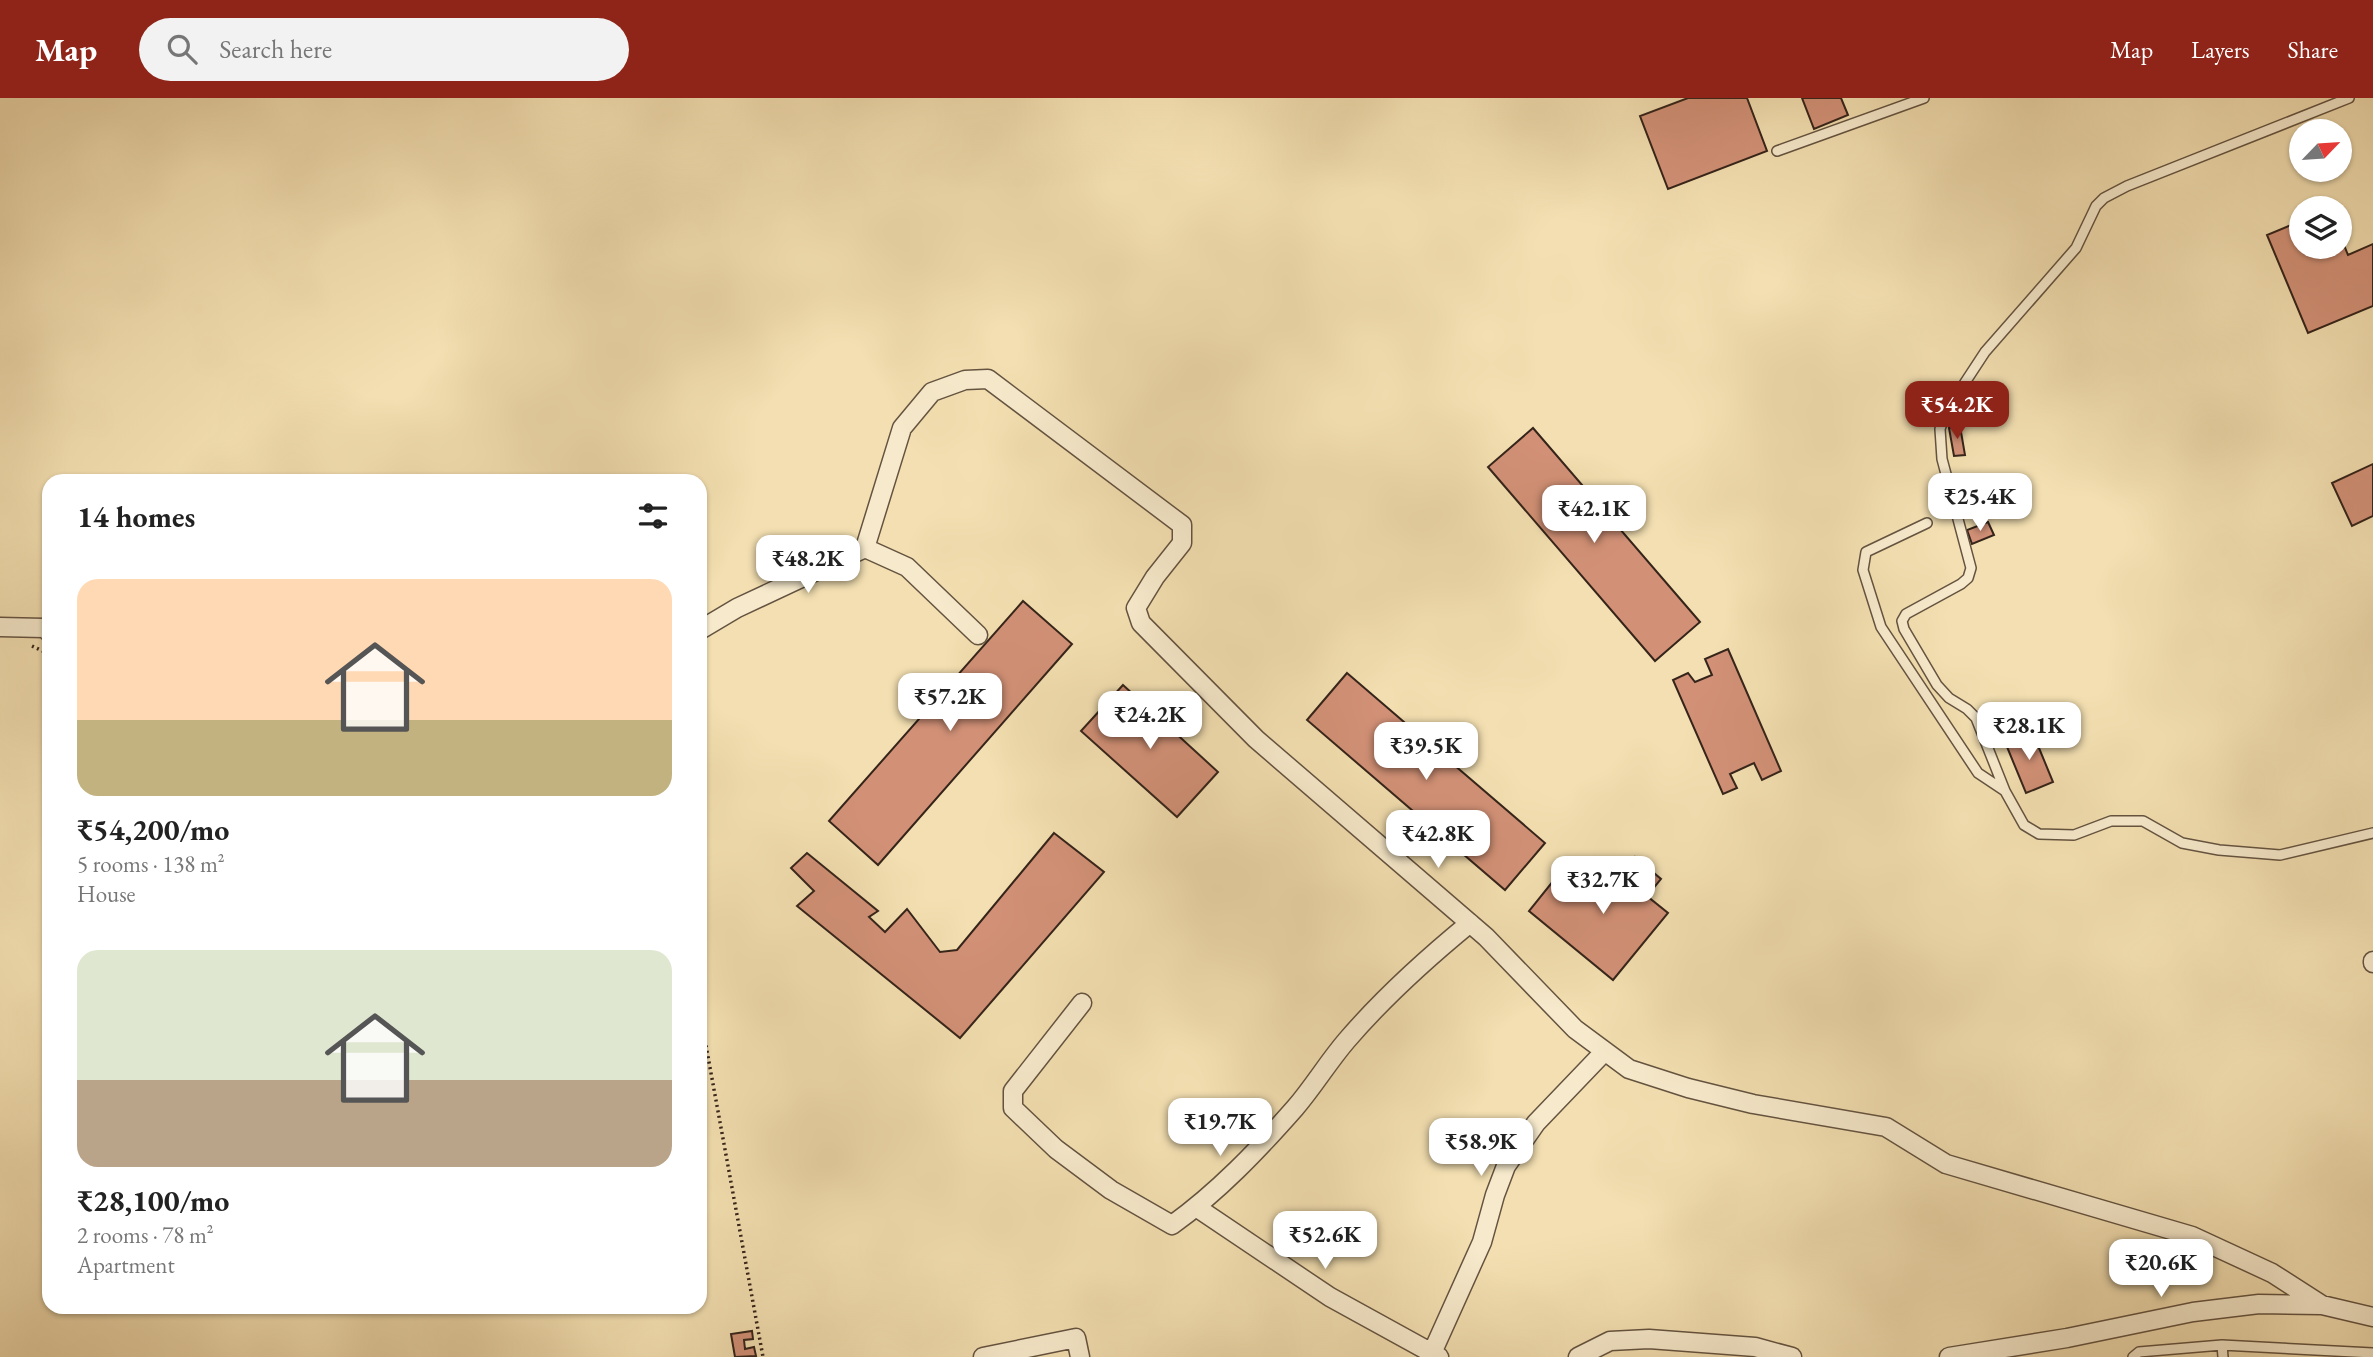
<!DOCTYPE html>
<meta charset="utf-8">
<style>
:root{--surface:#fff;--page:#f2f2f2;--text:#222;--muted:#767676;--accent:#8f2418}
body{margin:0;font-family:"EB Garamond",serif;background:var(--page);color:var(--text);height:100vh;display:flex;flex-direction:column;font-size:26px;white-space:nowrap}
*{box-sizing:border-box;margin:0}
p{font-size:23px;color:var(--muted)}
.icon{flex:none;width:38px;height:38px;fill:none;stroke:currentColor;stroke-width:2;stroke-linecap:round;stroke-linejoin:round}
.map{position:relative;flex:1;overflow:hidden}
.drawer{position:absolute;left:42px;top:376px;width:665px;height:840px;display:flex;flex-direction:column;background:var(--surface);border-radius:21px;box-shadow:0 2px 5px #0004}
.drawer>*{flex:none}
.needle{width:46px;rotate:65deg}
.buttons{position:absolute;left:2289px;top:21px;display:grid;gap:14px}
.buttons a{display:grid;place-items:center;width:63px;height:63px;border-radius:50%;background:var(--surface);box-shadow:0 2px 5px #0004;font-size:35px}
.price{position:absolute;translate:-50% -60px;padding:0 16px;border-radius:14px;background:#fff;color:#222;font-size:23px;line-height:46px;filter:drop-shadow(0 2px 4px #0008)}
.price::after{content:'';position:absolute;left:50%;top:42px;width:21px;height:16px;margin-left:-10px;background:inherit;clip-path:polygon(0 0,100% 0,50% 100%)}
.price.selected{background:var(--accent);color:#fff}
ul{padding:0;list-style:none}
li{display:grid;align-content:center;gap:14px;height:371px;padding:0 35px}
li span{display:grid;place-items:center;height:217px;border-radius:21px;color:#555}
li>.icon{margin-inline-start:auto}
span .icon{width:126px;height:126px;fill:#fffc;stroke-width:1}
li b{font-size:30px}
h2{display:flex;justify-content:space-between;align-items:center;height:84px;padding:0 35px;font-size:30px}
header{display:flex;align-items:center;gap:42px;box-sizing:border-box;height:98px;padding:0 35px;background:var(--accent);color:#fff}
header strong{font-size:33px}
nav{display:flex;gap:38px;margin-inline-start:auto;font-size:24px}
.search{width:490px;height:63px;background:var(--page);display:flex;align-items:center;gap:18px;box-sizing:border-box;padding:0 24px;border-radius:38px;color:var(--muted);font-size:26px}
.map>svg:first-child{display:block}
.building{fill:#d29177;stroke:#35241a;stroke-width:2}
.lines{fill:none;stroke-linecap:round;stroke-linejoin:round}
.lane-casing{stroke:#645340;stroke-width:12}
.street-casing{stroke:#645340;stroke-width:21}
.path{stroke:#35241a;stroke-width:3.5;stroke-dasharray:2 3.5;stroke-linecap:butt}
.lane{stroke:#f7eacc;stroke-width:9}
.street{stroke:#f7eacc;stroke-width:18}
</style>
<header>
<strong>Map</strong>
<div class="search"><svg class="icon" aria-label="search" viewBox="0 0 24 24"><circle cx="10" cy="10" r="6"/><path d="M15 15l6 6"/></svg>Search here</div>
<nav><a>Map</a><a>Layers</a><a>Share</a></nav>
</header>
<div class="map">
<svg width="2373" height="1259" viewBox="0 0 2373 1259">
<rect width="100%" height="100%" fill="#f3dfb1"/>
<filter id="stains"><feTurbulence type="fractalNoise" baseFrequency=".00286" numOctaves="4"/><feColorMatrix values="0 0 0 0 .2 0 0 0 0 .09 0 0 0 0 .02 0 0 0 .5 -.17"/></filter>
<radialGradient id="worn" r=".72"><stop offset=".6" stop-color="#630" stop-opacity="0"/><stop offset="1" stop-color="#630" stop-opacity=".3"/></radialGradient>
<path class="building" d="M 1688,0 L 1747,0 L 1767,53 L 1668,91 L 1640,18 Z
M 1802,0 L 1841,0 L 1848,17 L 1814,31 Z
M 2301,123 L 2301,149 L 2340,149 L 2340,137 L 2348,157 L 2373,146 L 2373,208 L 2308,235 L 2267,137 Z
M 1960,328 L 1965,357 L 1954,358 L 1949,330 Z
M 1533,330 L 1700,524 L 1655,563 L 1488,369 Z
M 2373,366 L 2373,418 L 2352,428 L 2332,385 Z
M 1988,424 L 1994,437 L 1972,446 L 1967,432 Z
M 1023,503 L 1072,546 L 878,767 L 829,723 Z
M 1728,551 L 1781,673 L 1762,682 L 1754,665 L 1730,676 L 1737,690 L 1723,696 L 1673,582 L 1688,575 L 1695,584 L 1712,577 L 1705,561 Z
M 1347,575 L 1545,745 L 1505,792 L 1307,622 Z
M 1123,587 L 1218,674 L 1177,719 L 1081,633 Z
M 2032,633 L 2053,684 L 2026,695 L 2005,644 Z
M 1054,735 L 1104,774 L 960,940 L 797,808 L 814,793 L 791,770 L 807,755 L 878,813 L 869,819 L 885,834 L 907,811 L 940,854 L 957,852 Z
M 1635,759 L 1661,781 L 1647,798 L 1668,815 L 1613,882 L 1529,813 L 1562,772 L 1600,803 Z
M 752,1233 L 753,1241 L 744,1242 L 745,1251 L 754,1249 L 756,1258 L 735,1259 L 731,1236 Z"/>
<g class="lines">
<defs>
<path id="lane" d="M 2349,0 L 2127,88 L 2104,100 L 2096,108 L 2076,150 L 1985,254 L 1947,312 L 1940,331 L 1942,361 L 1971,470 L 1968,480 L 1961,486 L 1906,516 L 1902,523 L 1904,531 L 1937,587 L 1949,600 L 1967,611 L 1976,620 L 2005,693 L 2024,727 L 2039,736 L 2074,737 L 2111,723 L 2143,723 L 2182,745 L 2219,752 L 2280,757 L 2373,735
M 1777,53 L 1924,0
M 1927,425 L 1866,454 L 1863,472 L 1881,529 L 1978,675 L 2005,693
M 2222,1247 L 2373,1255
M 2133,1259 L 2139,1254 L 2222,1247 L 2223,1259"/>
<path id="street" d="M 865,450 L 902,330 L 932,294 L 965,282 L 988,281 L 1182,427 L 1182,445 L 1155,479 L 1136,510 L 1141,525 L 1256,641 L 1486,839 L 1575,931 L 1629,971 L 1688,990 L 1753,1006 L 1886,1029 L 1946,1066 L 2192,1138 L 2272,1175 L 2322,1207
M 0,529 L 44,530 L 49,534
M 700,532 L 737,510 L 865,450 L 907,469 L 978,537
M 2373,863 L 2373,865
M 1082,905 L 1013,993 L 1013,1010 L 1056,1051 L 1111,1092 L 1172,1127 C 1218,1094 1258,1052 1295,1010 C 1314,988 1328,964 1347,942 C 1384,899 1426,861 1470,825
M 1196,1109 L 1330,1199 L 1439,1259
M 1432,1255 L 1482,1144 L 1495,1097 L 1506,1068 L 1536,1025 L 1605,953
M 983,1259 L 1076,1240 L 1080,1259
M 1578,1259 L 1610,1243 L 1649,1241 L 1755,1249 L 1792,1259
M 1949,1259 L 2067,1240 L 2193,1214 L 2259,1206 L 2322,1207 L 2373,1219"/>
</defs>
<use href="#lane" class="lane-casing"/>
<use href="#street" class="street-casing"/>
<path class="path" d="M 32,548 L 49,556
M 700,915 L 763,1259"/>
<use href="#lane" class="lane"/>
<use href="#street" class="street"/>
</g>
<rect width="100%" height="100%" filter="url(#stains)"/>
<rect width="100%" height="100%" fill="url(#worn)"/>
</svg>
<div class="buttons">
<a><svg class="needle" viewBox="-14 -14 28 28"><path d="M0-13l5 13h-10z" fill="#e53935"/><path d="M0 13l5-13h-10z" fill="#767676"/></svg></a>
<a><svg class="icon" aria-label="layers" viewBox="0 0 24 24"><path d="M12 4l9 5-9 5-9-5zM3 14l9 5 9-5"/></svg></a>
</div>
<b class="price selected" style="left:1957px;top:343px">₹54.2K</b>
<b class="price" style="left:1980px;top:435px">₹25.4K</b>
<b class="price" style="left:1594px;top:447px">₹42.1K</b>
<b class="price" style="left:808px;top:497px">₹48.2K</b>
<b class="price" style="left:950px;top:635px">₹57.2K</b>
<b class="price" style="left:1150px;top:653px">₹24.2K</b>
<b class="price" style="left:2029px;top:664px">₹28.1K</b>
<b class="price" style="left:1426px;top:684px">₹39.5K</b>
<b class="price" style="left:1438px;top:772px">₹42.8K</b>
<b class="price" style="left:1603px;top:818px">₹32.7K</b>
<b class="price" style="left:1220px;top:1060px">₹19.7K</b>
<b class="price" style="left:1481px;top:1080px">₹58.9K</b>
<b class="price" style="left:1325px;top:1173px">₹52.6K</b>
<b class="price" style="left:2161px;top:1201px">₹20.6K</b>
<section class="drawer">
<h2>14 homes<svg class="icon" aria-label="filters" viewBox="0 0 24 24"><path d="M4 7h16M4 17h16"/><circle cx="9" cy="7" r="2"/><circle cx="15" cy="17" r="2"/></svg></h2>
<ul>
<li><span style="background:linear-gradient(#ffd9b3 65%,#c2b280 0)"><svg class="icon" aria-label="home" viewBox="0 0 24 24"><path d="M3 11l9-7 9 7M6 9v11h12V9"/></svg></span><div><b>₹54,200/mo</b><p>5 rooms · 138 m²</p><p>House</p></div></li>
<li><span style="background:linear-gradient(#dfe7d0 60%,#b9a48a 0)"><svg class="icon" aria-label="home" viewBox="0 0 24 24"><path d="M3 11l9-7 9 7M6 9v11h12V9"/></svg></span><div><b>₹28,100/mo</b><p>2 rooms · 78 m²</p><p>Apartment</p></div></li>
</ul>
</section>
</div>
